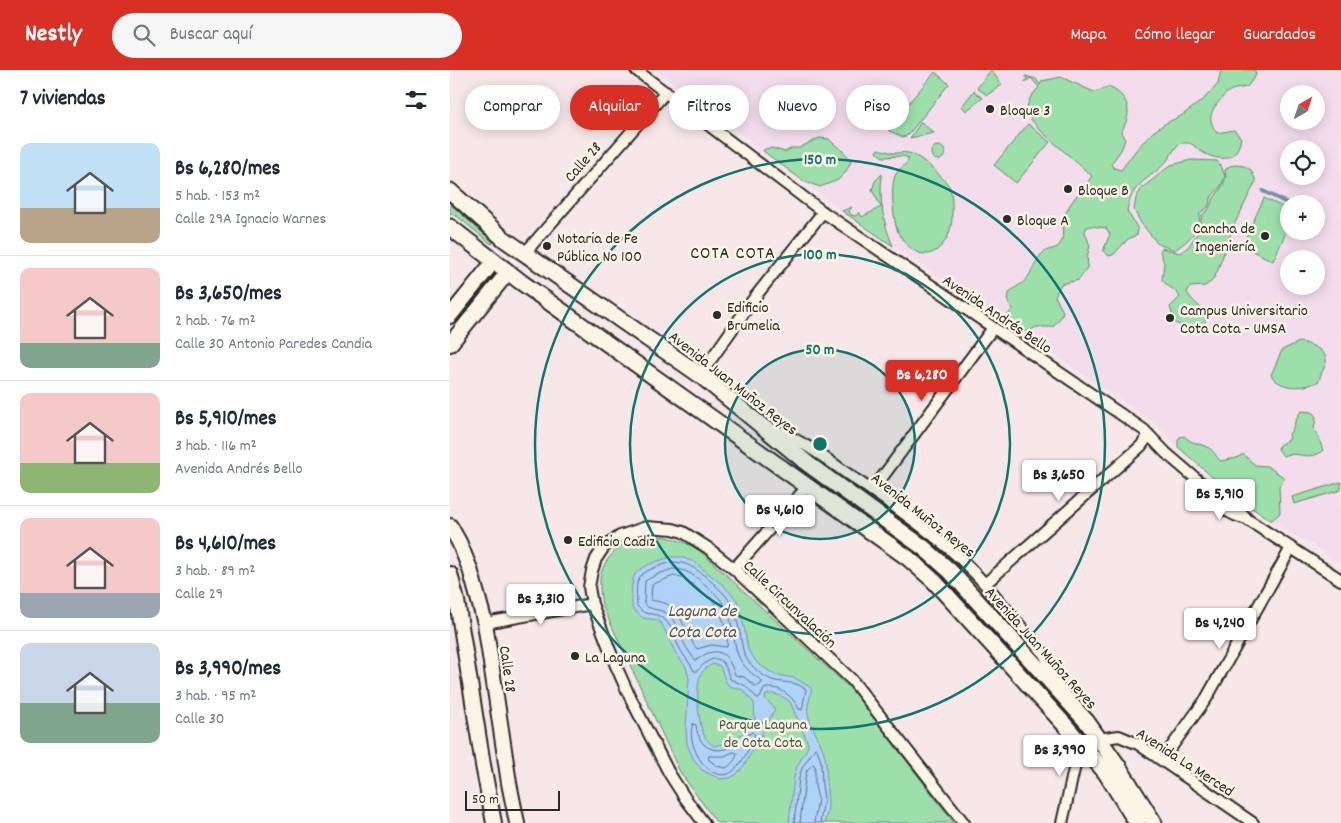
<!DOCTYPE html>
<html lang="es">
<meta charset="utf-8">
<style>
:root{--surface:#fff;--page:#f6f6f7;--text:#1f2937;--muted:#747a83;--line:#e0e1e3;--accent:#d93025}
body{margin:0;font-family:Dekko,sans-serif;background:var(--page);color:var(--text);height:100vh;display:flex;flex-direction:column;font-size:19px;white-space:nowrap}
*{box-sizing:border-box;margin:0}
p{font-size:16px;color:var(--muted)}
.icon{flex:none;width:28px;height:28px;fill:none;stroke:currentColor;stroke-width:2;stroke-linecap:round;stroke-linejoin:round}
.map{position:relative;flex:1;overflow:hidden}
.drawer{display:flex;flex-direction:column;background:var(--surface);width:450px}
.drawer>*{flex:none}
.top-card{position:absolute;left:15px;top:15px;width:475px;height:45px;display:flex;gap:10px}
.needle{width:32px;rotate:39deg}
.buttons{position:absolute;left:830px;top:15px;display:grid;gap:10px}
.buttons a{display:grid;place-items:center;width:45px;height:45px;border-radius:50%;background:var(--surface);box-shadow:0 2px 12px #0003;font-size:25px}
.scale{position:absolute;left:15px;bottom:12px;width:95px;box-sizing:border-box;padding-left:5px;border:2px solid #2b2b2b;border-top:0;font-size:14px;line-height:18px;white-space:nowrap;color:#2b2b2b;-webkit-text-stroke:4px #fcf5e5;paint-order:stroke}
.price{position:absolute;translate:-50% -42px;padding:0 11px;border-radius:5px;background:#fff;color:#222;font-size:16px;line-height:32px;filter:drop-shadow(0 1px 2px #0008)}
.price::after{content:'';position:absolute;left:50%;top:30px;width:15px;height:11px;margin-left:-8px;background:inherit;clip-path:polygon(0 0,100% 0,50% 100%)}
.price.on{background:var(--accent);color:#fff}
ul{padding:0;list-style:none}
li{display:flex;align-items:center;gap:15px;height:125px;padding:0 20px}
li+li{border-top:1px solid var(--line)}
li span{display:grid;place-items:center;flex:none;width:140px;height:100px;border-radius:10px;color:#555}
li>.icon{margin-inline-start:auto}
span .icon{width:60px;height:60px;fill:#fffc;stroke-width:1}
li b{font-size:21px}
h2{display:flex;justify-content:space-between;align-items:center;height:60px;padding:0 20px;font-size:21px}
.tag{padding:0 18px;border-radius:22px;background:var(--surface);box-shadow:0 2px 12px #0003;font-size:18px;line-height:45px}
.tag.on{background:var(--accent);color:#fff}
header{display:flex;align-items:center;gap:30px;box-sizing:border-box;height:70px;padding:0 25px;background:var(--accent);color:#fff}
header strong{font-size:24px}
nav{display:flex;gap:28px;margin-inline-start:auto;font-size:18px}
.search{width:350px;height:45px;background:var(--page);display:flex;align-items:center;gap:12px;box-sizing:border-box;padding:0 18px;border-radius:28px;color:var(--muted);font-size:19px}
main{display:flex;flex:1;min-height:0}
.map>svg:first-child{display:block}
.built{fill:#f3ddec;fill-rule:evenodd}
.green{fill:#9cdfaa;stroke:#64856a}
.water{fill:#afd3f8;stroke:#7a90a6;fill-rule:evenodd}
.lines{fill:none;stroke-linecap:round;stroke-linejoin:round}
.shore{stroke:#606e7d;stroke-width:1}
.stream{stroke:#7a90a6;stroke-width:4}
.minor-casing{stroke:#2b2b2b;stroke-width:14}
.secondary-casing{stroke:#2b2b2b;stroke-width:18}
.primary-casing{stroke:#2b2b2b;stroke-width:19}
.minor{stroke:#fcf5e5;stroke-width:10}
.secondary{stroke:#fcf5e5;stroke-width:14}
.primary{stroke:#fcf5e5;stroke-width:15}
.ring{fill:none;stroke:#0f766e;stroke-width:2.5}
.poi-dot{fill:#2b2b2b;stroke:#fcf5e5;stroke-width:2}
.labels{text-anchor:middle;stroke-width:5;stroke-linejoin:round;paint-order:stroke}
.poi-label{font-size:16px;fill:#2b2b2b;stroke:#fcf5e5;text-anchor:start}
.street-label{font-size:16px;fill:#2b2b2b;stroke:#fcf5e5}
.park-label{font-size:16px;fill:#47584b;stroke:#fcf5e5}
.neighbourhood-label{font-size:18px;letter-spacing:1px;fill:#2b2b2b;stroke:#fcf5e5}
.water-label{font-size:18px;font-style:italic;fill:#4c555e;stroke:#fcf5e5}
.centre{fill:#0f766e;stroke:#fcf5e5;stroke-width:2.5}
.ring-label{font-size:15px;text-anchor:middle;font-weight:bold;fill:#0f766e;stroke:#fcf5e5;stroke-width:5;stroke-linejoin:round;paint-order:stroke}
</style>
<header>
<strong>Nestly</strong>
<div class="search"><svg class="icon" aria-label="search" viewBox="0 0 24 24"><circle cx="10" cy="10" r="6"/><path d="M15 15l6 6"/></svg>Buscar aquí</div>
<nav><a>Mapa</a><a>Cómo llegar</a><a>Guardados</a></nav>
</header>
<main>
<section class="drawer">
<h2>7 viviendas<svg class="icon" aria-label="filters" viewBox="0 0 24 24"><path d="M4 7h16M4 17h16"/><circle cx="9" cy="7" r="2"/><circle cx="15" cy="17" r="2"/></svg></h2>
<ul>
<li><span style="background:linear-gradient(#bfe0f5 65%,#b9a48a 0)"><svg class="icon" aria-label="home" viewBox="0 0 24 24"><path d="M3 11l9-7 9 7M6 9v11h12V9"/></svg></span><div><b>Bs 6,280/mes</b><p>5 hab. · 153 m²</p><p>Calle 29A Ignacio Warnes</p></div></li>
<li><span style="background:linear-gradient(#f6c9c9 75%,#7fa58c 0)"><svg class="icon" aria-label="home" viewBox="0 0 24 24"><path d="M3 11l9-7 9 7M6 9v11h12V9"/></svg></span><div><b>Bs 3,650/mes</b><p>2 hab. · 76 m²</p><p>Calle 30 Antonio Paredes Candia</p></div></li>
<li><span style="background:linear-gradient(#f6c9c9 70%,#8fb573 0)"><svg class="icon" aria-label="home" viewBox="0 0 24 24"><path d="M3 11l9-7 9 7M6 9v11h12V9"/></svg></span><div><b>Bs 5,910/mes</b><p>3 hab. · 116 m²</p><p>Avenida Andrés Bello</p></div></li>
<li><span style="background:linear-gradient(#f6c9c9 75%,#9aa5b1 0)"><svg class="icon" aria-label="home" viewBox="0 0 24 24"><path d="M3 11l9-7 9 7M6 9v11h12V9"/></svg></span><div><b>Bs 4,610/mes</b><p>3 hab. · 89 m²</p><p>Calle 29</p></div></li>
<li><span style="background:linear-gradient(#c9d6e8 60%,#7fa58c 0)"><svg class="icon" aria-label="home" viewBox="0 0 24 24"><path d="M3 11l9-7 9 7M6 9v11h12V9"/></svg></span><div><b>Bs 3,990/mes</b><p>3 hab. · 95 m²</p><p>Calle 30</p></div></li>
</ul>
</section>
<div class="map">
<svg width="891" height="753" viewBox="0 0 891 753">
<rect width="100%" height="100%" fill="#f7e7e9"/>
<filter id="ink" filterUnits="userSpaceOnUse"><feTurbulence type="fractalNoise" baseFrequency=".02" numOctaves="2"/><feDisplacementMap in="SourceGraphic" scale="10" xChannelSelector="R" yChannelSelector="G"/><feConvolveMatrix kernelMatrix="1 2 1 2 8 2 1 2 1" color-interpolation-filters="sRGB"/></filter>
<g filter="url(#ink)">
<path class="built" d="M 206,0 L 891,0 L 891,494 L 864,476 L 838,462 L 792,431 L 739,388 L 703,352 L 389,139 ZM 839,24 L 866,24 L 866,51 L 839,51 ZM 839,79 L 866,79 L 866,106 L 839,106 ZM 839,134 L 866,134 L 866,161 L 839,161 ZM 839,189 L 866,189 L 866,216 L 839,216 Z"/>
<path class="green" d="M 541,0 L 552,15 L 537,25 L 527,18 Z
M 771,0 L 805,0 L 806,5 L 797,17 C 793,18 789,18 785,19 C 780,20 775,24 772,28 C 761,40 756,48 767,63 L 784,60 L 791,68 C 787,92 770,92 752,82 C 747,79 743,74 739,73 C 738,73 731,73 730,73 C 724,78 721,86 716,92 C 698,111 682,112 677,141 L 688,159 L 687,165 L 678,169 L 663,185 L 659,186 L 653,181 L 660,164 L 656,158 L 640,156 L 636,158 L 635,162 L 640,176 L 637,187 L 638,196 L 629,210 L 611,214 L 605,226 L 613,242 L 611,247 L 603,257 L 586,257 L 578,262 L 565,259 L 557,254 L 556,247 L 563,239 L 557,230 C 558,219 568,217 575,211 C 583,202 584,190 594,182 C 599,178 607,180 610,174 C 615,168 611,158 613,151 C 617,134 632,120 642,106 L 592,62 L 575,43 L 580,28 L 589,17 L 581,8 L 574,13 L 577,9 L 575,6 L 586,9 L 590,15 L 592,11 L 611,7 L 644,22 L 659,17 C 680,27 683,43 671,62 L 675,70 L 671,80 L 661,94 L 664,98 L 671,100 L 686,80 L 703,62 L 716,53 L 731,46 L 754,29 L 768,14 Z
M 485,2 L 499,14 L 458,65 L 453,67 L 439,61 L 439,56 Z
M 524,21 L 533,28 L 516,41 L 512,36 Z
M 471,52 L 484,63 L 460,68 Z
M 578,54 L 600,72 L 566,113 L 544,95 Z
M 369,68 L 379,69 C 386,77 397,82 401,92 L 395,103 L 388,110 L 370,117 L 353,111 L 313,81 L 315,79 L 322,78 L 335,82 L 342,78 L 349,78 Z
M481 83a7 7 0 1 1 14 0a7 7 0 1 1-14 0Z
M 428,79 C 433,80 438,82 443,83 C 448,83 453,82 458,83 C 469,84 493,107 499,116 C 503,125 502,137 502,147 C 502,159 497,172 487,180 C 471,192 455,175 448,162 C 443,151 441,120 444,109 C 446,99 456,97 459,88 L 452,86 L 433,87 L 426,82 Z
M 741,90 L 767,91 L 772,98 L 775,106 L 771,116 L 762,126 L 758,137 L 750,143 C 750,161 739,170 725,180 L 708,174 L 691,153 L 684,140 L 686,128 L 692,118 L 721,95 Z
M 785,95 L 794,96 L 801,100 L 806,111 L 784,155 L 767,202 L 762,211 L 755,216 L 740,217 L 737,222 C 741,231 751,236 757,245 C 754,260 749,258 736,256 C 732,255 729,255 725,253 L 720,237 L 730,227 C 726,219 717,217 712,210 L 714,193 L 710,181 L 712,178 L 730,183 L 738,177 L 749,161 L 752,145 L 758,140 L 764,128 L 773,115 L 776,107 L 775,100 L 780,96 Z
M 432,104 C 429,130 433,153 443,176 L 392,141 L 402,137 L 399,141 L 401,145 L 406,146 L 409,142 L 412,147 L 431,137 L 422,120 L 425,111 Z
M 814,128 L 839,140 L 839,156 L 823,191 L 792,176 Z
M 0,134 L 42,171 L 43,174 L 40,173 L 8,147 L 0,143 Z
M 849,272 C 858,273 878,280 876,292 C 875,299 870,303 869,311 C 855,319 830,320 821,305 L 832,280 Z
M 852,341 L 862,342 L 866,347 L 864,360 L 869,368 L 873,381 C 857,392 849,380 833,386 L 828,379 L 829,375 L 840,369 L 839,364 C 846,356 844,347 852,341 Z
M 734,366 C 743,375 751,373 759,378 C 764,381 766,386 770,391 L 787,388 L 793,384 L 805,395 L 817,396 L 835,408 L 829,416 L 830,443 L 822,450 L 820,450 L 802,438 L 797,436 L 789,436 L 777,427 L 777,422 L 775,418 L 728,377 L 728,370 L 730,367 Z
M 891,412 L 891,420 L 844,434 L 842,427 Z
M 193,465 C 217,466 229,468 250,481 L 403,621 L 504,753 L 267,753 L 230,702 L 152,535 C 151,529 150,522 150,516 C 148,490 171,473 193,465 Z"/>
<path class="water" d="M 221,487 L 231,487 L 244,492 L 273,515 L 287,530 L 294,557 L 298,580 L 307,593 L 325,605 L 345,608 L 361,618 C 362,626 356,635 358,644 C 361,657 369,668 373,680 C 377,690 376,700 376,711 C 377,726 381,738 374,753 L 339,753 L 344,707 L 347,696 L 358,677 L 358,673 L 340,632 C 335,627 322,621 316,625 L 315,628 L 325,639 L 295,694 L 287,704 L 280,708 L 270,709 L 252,700 L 243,688 L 237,674 L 236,658 L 239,608 L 236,597 L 225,582 L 212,554 L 207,550 L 193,548 L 182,538 C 182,529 181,518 183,509 C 186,496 210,491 221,487 ZM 263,594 L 270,596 L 276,612 L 279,616 L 293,620 L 304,633 L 305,651 L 300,657 L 283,671 L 264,676 C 260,673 256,670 254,665 C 248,653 245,615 251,604 C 254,599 258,596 263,594 Z"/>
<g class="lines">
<path class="shore" d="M 222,492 C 237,492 245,498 256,507 C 278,526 282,530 289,558 C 292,569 291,581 298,591 C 304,599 316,609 326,611 C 337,613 346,612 356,619 L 352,640 L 349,639 C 343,627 329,614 314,619 L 310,628 L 307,628 L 296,616 L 280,609 C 278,605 277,598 274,594 C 266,582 253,594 247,601 L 244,601 C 240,592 233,586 229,577 C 223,567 222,553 211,547 C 201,541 197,548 187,536 C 187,528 185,514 189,508 C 195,499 213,495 222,492 Z
M 223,499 C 235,499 242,504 251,511 C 271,528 278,535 283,562 C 285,570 285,578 288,585 C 293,597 302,604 312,611 L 312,613 L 308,616 L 305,616 L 294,607 L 285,605 C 280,592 275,576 256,584 C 252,586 249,589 245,590 C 241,585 237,579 234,573 C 229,564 227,553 219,545 C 211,538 200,541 194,534 L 195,511 L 206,505 Z
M 224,506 L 236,509 L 266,534 C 272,543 279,567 277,577 L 261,575 L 247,579 C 235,565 234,544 217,534 C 212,532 206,531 201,530 L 202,515 Z
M 243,654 L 246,655 C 249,680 266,685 286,675 C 292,672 296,666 302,662 L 305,665 C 300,676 291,699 278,704 C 256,711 235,672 243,654 Z
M 284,682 L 287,683 C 287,689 281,695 276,698 L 267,696 L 258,689 L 259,686 L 274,686 Z
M 344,753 L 349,708 L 352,698 L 365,678 L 367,679 L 371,691 L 372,715 L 374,728 L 370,753
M 350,753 L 355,709 L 357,700 L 363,694 L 365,696 L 365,716 L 368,729 L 364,753"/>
<path class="stream" d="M 813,121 L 839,134"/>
<defs>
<path id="minor" d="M 186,0 L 373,142 L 694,360 L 716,383 L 764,424 C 778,430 788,438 798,450 L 891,510
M 74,184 L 216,22
M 250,305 L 305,227 L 373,142
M 317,357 C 349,368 375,388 402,407 C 436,430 472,455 503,482 C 537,512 564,550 594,584 L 600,595 L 602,612
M 422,421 L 543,258
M 764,424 C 773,440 780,445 797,449
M 284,499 L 357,417
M 535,514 L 691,376 L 699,365
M 35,553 L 142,534
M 649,669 L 669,666 L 688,674 L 803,753
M 712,690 L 756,629 L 841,478
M 254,753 L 235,728 L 219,703 L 179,625 L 166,596 L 142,534 L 139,517 L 142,501 L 146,489 L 154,477 L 170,466 L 196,457 L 223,459 L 233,462 L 258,478 L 284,499 L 402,610 L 514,753
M 612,753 L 627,686 L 636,679"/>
<path id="secondary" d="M 0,246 L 44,191
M 0,274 L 58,202
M 0,456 L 9,472 L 20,499 L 35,553 L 59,713 L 67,753
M 0,504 L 7,531 L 33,695 L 44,753"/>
<path id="primary" d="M 0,121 L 54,169 L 250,305 L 358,394 L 474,478 L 500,501 L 637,652 L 668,696 L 704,753
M 0,157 L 71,212 L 458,488 L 484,511 L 615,655 L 656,703 L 687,753"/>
</defs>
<use href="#minor" class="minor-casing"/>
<use href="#secondary" class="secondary-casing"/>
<use href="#primary" class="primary-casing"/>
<use href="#minor" class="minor"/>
<use href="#secondary" class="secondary"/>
<use href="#primary" class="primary"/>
</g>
</g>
<circle cx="370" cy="374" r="95" fill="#0f766e" fill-opacity=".12"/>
<g class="ring">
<circle cx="370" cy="374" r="95"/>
<circle cx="370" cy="374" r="190"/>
<circle cx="370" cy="374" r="285"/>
</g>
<g class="poi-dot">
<circle cx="540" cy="39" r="5"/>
<circle cx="618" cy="119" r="5"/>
<circle cx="557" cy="149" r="5"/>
<circle cx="815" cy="166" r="5"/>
<circle cx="97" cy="176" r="5"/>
<circle cx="267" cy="245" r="5"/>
<circle cx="720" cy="248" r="5"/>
<circle cx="118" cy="470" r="5"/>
<circle cx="125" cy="586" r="5"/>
</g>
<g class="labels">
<g class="poi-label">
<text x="550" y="45">Bloque 3</text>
<text x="628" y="125">Bloque B</text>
<text x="567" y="155">Bloque A</text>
<text x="805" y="163" text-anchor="end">Cancha de<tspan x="805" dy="18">Ingeniería</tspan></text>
<text x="107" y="173">Notaria de Fe<tspan x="107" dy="18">Pública No 100</tspan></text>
<text x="277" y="242">Edificio<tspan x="277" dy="18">Brumelia</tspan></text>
<text x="730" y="245">Campus Universitario<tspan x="730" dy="18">Cota Cota - UMSA</tspan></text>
<text x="128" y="476">Edificio Cadiz</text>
<text x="135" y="592">La Laguna</text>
</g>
<g class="street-label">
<text transform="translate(132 91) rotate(-49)" y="6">Calle 28</text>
<text transform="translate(548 243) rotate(34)" y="6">Avenida Andrés Bello</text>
<text transform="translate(284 312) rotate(38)" y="6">Avenida Juan Muñoz Reyes</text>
<text transform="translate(474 444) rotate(38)" y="6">Avenida Muñoz Reyes</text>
<text transform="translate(341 533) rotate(43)" y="6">Calle Circunvalación</text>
<text transform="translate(592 577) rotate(48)" y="6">Avenida Juan Muñoz Reyes</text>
<text transform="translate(59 599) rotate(82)" y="6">Calle 28</text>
<text transform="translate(736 691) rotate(33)" y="6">Avenida La Merced</text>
</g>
<g class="park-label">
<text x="313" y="659">Parque Laguna<tspan x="313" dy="18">de Cota Cota</tspan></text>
</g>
<g class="neighbourhood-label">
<text x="283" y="188">COTA COTA</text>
</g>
<g class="water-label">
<text x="252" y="546">Laguna de<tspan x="252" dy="21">Cota Cota</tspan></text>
</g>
</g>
<circle cx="370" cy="374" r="8" class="centre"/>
<g class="ring-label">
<text x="370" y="94">150 m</text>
<text x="370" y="189">100 m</text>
<text x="370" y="284">50 m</text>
</g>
</svg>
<div class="buttons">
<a><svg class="needle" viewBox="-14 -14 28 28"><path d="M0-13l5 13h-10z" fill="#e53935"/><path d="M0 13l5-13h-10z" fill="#747a83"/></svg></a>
<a><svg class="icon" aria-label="locate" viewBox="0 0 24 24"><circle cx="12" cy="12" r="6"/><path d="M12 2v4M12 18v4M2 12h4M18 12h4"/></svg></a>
<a>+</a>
<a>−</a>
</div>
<div class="scale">50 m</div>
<b class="price on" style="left:472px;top:332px">Bs 6,280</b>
<b class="price" style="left:609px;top:432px">Bs 3,650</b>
<b class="price" style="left:770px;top:451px">Bs 5,910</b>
<b class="price" style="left:330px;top:467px">Bs 4,610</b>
<b class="price" style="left:91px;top:556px">Bs 3,310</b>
<b class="price" style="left:770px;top:580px">Bs 4,240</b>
<b class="price" style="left:610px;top:707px">Bs 3,990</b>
<div class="top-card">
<a class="tag">Comprar</a>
<a class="tag on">Alquilar</a>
<a class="tag">Filtros</a>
<a class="tag">Nuevo</a>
<a class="tag">Piso</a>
</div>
</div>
</main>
